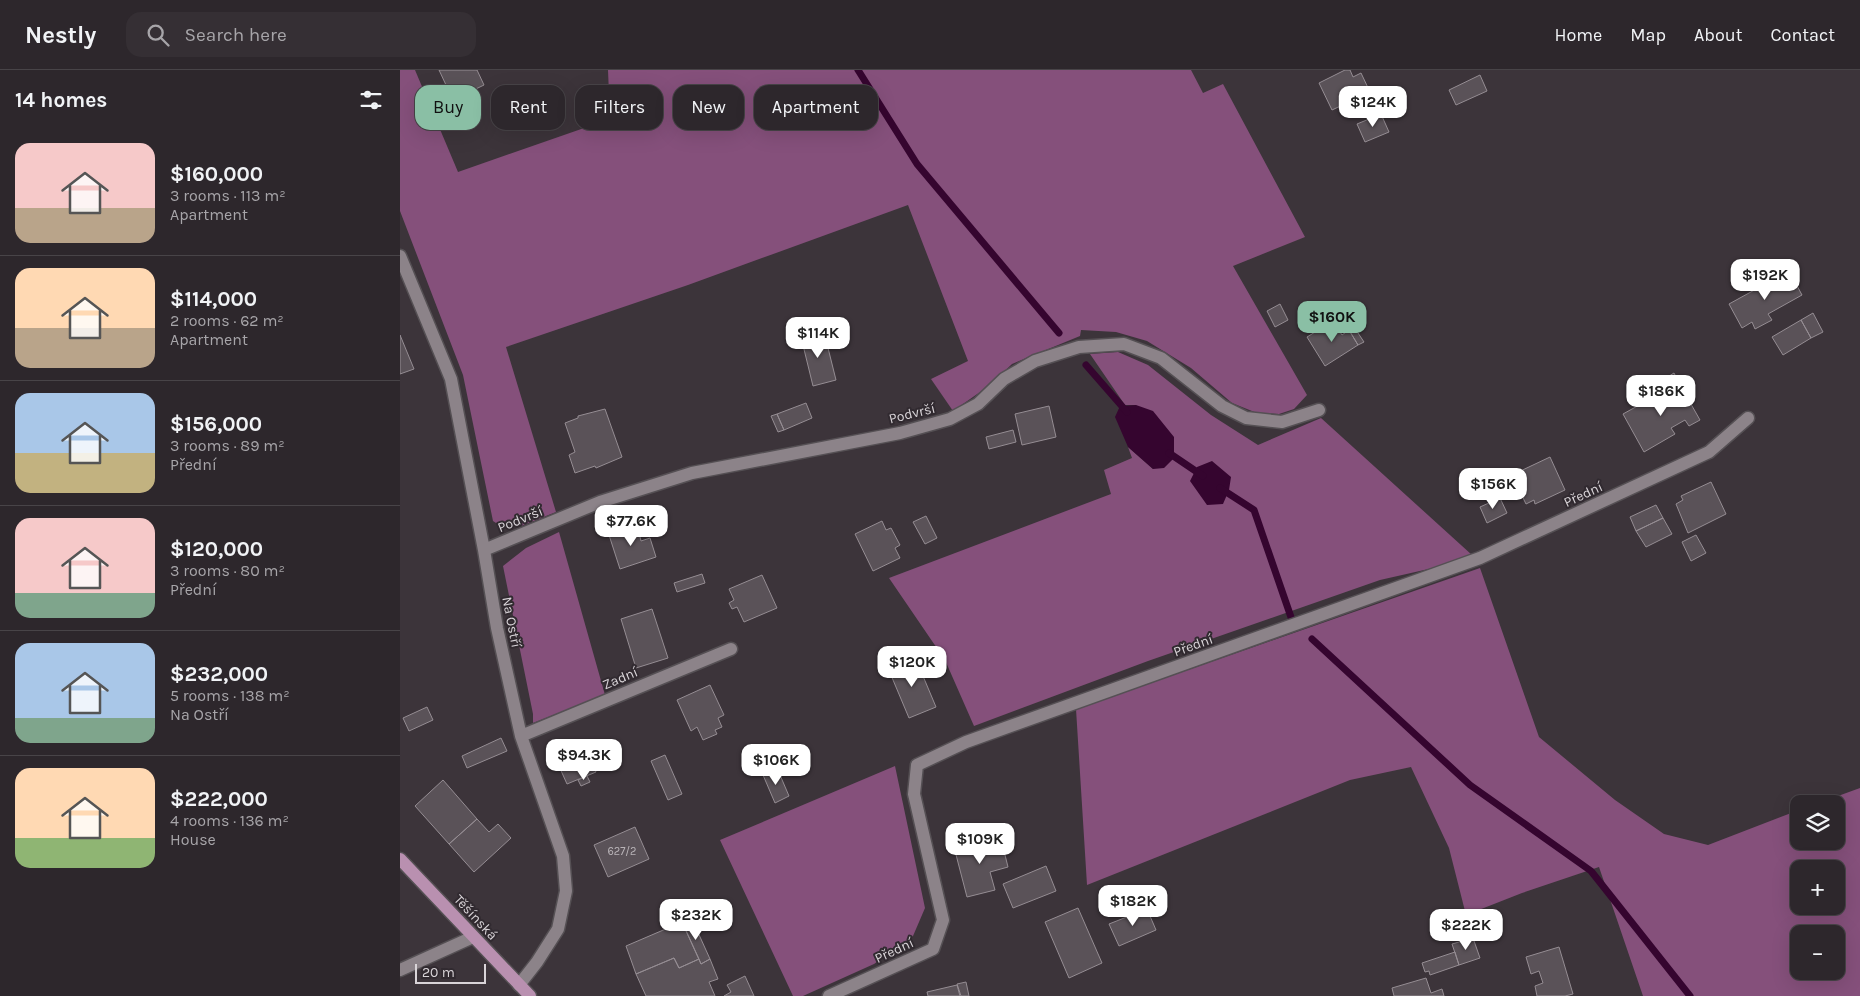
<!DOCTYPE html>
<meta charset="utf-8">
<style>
:root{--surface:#2d272c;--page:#352f34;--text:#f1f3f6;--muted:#a7a5a9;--line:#484448;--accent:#8abfa5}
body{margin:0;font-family:Karla,sans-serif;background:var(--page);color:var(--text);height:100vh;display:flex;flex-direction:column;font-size:19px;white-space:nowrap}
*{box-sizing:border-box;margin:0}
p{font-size:16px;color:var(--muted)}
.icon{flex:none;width:28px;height:28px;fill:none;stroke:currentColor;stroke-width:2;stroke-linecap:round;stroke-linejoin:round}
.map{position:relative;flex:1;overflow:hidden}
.panel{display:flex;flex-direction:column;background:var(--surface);width:400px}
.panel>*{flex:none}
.guide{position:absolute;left:15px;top:15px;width:475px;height:45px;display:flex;gap:10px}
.buttons{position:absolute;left:1390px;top:725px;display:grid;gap:10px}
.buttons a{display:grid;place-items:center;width:55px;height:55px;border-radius:10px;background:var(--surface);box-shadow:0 5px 20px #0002,0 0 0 1px var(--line);font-size:25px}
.scale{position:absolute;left:15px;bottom:12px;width:71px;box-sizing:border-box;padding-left:5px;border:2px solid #d9d4d8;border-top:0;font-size:14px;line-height:18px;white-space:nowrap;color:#d9d4d8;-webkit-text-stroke:4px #312a30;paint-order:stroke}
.price{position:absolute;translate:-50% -42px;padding:0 11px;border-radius:10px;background:#fff;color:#222;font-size:16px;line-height:32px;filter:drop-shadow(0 1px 2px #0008)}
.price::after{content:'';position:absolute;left:50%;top:30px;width:15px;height:11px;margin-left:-8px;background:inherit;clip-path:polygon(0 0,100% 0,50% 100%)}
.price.selected{background:var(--accent);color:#111}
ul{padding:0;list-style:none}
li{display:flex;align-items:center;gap:15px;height:125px;padding:0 15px}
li+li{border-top:1px solid var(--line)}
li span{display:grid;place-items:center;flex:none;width:140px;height:100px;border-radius:15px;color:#555}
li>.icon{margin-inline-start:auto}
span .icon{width:60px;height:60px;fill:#fffc;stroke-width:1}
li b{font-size:21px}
h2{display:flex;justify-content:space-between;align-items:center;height:60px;padding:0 15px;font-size:21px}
.chip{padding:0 18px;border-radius:15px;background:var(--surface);box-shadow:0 5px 20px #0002,0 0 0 1px var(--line);font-size:18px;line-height:45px}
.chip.selected{background:var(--accent);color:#111}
header{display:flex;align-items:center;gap:30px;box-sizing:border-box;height:70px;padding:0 25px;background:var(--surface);border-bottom:1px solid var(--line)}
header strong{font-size:24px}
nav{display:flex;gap:28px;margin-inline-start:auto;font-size:18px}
.search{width:350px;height:45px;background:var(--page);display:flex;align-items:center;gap:12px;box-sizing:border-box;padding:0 18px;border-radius:15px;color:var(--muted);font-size:19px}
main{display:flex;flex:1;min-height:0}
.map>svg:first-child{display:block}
.forest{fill:#85507b;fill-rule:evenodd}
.water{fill:#35052f}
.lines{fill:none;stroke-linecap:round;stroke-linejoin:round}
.stream{stroke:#35052f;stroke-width:7}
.building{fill:#5a5258;stroke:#958d93}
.minor-casing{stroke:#555054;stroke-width:15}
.major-casing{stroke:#555054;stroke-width:15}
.minor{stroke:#8c8389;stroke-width:12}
.major{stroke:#b990b0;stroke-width:12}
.labels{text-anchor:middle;stroke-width:4;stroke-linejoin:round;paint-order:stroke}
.number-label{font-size:11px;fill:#b9b4b8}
.street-label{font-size:14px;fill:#d9d4d8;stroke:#312a30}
</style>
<header>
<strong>Nestly</strong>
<div class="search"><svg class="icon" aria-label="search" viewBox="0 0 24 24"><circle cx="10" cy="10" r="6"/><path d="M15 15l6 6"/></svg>Search here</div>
<nav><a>Home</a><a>Map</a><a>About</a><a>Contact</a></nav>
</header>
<main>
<section class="panel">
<h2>14 homes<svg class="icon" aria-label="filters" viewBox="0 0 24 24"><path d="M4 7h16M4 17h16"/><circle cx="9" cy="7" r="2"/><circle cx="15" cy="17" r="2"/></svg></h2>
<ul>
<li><span style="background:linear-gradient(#f6c9c9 65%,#b9a48a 0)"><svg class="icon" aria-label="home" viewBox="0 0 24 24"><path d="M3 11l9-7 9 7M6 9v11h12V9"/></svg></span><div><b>$160,000</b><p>3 rooms · 113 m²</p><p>Apartment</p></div></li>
<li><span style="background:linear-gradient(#ffd9b3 60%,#b9a48a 0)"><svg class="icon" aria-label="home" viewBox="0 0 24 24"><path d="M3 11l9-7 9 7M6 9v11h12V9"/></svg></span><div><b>$114,000</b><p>2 rooms · 62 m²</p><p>Apartment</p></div></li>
<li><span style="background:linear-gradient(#a9c7e8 60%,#c2b280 0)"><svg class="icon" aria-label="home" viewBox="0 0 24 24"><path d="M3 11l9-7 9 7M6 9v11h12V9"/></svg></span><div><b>$156,000</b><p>3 rooms · 89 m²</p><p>Přední</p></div></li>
<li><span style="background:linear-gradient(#f6c9c9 75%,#7fa58c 0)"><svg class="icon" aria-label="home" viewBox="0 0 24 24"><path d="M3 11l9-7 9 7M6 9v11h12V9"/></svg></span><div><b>$120,000</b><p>3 rooms · 80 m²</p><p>Přední</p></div></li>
<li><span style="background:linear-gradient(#a9c7e8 75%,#7fa58c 0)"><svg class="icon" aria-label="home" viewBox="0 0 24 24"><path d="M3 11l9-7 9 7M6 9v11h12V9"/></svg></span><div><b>$232,000</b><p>5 rooms · 138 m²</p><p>Na Ostří</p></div></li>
<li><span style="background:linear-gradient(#ffd9b3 70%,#8fb573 0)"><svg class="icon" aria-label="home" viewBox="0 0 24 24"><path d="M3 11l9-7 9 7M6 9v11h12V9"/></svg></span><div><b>$222,000</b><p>4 rooms · 136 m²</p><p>House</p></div></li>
</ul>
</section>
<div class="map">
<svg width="1460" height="926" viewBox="0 0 1460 926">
<rect width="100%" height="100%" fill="#3c343a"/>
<path class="forest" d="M 0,0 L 15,0 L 58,102 L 210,49 L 208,0 L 791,0 L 803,23 L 823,14 L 905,167 L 833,196 L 907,325 L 894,339 L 879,344 L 857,343 L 832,333 L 791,298 L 747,271 L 716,262 L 681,260 L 680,266 L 612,294 L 590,315 L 553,341 L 531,309 L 568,291 L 508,135 L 288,215 L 106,277 L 156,442 L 121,456 L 96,453 L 93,451 L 63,305 L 0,141 Z
M 718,282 L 748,295 L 811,345 L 858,375 L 921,348 L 1072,485 L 1033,498 L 980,510 L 748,591 L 574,656 L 545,590 L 489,508 L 711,424 L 704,400 L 732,388 L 728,377 L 753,399 L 736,335 L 725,335 L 690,284 Z
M 159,462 L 205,625 L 133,653 L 133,644 L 103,496 L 126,478 Z
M 1080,498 L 1139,667 L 1215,730 L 1264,764 L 1308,775 L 1399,740 L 1399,771 L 1436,771 L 1436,734 L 1416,734 L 1460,718 L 1460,926 L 1243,926 L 1199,797 L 1122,823 L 1066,845 L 1049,778 L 1011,697 L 950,710 L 687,815 L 676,639 ZM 1399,799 L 1436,799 L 1436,836 L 1399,836 ZM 1399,864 L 1436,864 L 1436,901 L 1399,901 Z
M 495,696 L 525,838 L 513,866 L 474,894 L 403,926 L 393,926 L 320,770 Z"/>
<path class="water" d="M 736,335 L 753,341 L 774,367 L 774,388 L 764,398 L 753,399 L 728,377 L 715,347 L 720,336 Z
M 812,391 L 831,407 L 829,420 L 823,434 L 807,435 L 790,411 L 797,397 Z"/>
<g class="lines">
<path class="stream" d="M 458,0 L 517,94 L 659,263
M 686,295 L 727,342
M 769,383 L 803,406
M 820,418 L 854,440 L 892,550
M 912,569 L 1070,715 L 1191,801 L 1290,926"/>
</g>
<path class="building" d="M 39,0 L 77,0 L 84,15 L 53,30 Z
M 945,0 L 950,0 L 953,7 L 961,3 L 970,22 L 932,40 L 919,13 Z
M 1080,5 L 1087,21 L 1056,35 L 1049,20 Z
M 981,44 L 989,62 L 965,72 L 957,54 Z
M 1389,201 L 1402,225 L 1368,244 L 1372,250 L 1355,259 L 1352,252 L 1342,258 L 1329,234 Z
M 880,234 L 888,250 L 875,257 L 867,241 Z
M 1413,243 L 1423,262 L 1411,268 L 1401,250 Z
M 1401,250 L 1411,268 L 1383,285 L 1372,267 Z
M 933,251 L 942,265 L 949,260 L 958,275 L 925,296 L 907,267 Z
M 954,257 L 964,272 L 958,275 L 949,260 Z
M 424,262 L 436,310 L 413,316 L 401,267 Z
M 0,265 L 14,299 L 0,304 Z
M 1274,303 L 1279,313 L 1253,327 L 1248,319 Z
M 1279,313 L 1300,350 L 1289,356 L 1285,350 L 1271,358 L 1275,364 L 1244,382 L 1223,344 Z
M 406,333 L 412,348 L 384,360 L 377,344 Z
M 649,336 L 656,367 L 622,375 L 615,344 Z
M 205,339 L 222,387 L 196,398 L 195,396 L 175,403 L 169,385 L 175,382 L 165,353 L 178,348 L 178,346 Z
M 377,344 L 384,360 L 378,362 L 371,346 Z
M 613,360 L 616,372 L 589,379 L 586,367 Z
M 1150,387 L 1165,420 L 1135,434 L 1134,430 L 1126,434 L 1112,405 Z
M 1311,412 L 1326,444 L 1288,463 L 1276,434 L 1283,430 L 1281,426 Z
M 1100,428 L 1107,443 L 1087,453 L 1080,437 Z
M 1256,435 L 1263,448 L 1236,461 L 1230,447 Z
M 526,446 L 537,468 L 525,474 L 513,452 Z
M 1263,448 L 1272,464 L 1246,477 L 1236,461 Z
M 482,451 L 486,460 L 491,458 L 500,475 L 495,478 L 500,488 L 473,501 L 455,464 Z
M 237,455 L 241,471 L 250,468 L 256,487 L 220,499 L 209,465 Z
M 1296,465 L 1306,483 L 1291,491 L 1282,472 Z
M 302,504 L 305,513 L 277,522 L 274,513 Z
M 362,505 L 377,538 L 344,552 L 337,537 L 332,539 L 329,533 L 334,530 L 329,519 Z
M 252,539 L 268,588 L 236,598 L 221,549 Z
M 515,587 L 536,637 L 509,648 L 488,598 Z
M 310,615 L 324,645 L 318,648 L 322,657 L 315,660 L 317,664 L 303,670 L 297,657 L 291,661 L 277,630 Z
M 27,637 L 33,650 L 9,661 L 3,648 Z
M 101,668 L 107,681 L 67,698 L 62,686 Z
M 183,672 L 196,702 L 167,714 L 154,685 Z
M 265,685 L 282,724 L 268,730 L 251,691 Z
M 377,698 L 389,726 L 375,733 L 363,705 Z
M 187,706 L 190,712 L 181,716 L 178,710 Z
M 43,710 L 77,749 L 49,774 L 15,736 Z
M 77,749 L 89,762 L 98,754 L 111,768 L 74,802 L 49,774 Z
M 235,757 L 249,789 L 208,807 L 194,775 Z
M 600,765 L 608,797 L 590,802 L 595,820 L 567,827 L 554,777 L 581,770 L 582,774 L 600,770 Z
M 646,796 L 656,821 L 613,838 L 603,814 Z
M 678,838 L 702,893 L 669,908 L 645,852 Z
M 747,839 L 756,860 L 719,876 L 709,854 Z
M 291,847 L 310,889 L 301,894 L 282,852 Z
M 282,852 L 299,889 L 279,898 L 274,888 L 236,904 L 226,876 Z
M 1073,868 L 1080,888 L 1059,895 L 1052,874 Z
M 1159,877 L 1173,924 L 1165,926 L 1137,926 L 1135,916 L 1143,913 L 1139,901 L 1131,904 L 1126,887 Z
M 1055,882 L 1059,895 L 1030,905 L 1029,901 L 1025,902 L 1022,893 Z
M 274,888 L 279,898 L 299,889 L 301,894 L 310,889 L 318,909 L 309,912 L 315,926 L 246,926 L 236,904 Z
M 345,906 L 354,926 L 324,926 L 331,922 L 327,915 Z
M 1026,908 L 1031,923 L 1042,919 L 1044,926 L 994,926 L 992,918 Z
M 566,912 L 569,926 L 561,926 L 557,914 Z
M 557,915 L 560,926 L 528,926 L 527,922 Z"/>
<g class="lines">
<defs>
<path id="minor" d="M 0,186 L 51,309 L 84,480 L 97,558 L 121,666 L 163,786 L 166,821 L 158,859 L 137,892 L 119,915
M 84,480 L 200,432 L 292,403 L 500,363 L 550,349 L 578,334 L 604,309 L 635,291 L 679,277 L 724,274 L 761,288 L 822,336 L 846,348 L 882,352 L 919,340
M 121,666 L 331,579
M 0,900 L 73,867
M 429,926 L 533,879 L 543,850 L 514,724 L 517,695 L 566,672 L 1080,488 L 1309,382 L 1348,348"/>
<path id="major" d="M 0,789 L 130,926"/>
</defs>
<use href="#minor" class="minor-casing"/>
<use href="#major" class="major-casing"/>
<use href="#minor" class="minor"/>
<use href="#major" class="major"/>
</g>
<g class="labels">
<g class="number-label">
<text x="222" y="785">627/2</text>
</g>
<g class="street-label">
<text transform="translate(512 343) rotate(-14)" y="5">Podvrší</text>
<text transform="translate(1183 424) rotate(-25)" y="5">Přední</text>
<text transform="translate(120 449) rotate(-22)" y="5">Podvrší</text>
<text transform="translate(112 552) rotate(79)" y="5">Na Ostří</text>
<text transform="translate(793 575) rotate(-20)" y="5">Přední</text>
<text transform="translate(220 608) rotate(-23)" y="5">Zadní</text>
<text transform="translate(76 847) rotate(47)" y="5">Těšínská</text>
<text transform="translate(494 880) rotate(-25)" y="5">Přední</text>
</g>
</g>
</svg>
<div class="buttons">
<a><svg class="icon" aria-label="layers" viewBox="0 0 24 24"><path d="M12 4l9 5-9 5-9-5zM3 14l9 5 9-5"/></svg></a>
<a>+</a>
<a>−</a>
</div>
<div class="scale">20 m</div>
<b class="price" style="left:973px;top:58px">$124K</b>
<b class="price" style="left:1365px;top:231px">$192K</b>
<b class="price selected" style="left:932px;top:273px">$160K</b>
<b class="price" style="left:418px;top:289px">$114K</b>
<b class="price" style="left:1261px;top:347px">$186K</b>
<b class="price" style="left:1093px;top:440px">$156K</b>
<b class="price" style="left:231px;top:477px">$77.6K</b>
<b class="price" style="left:512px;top:618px">$120K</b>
<b class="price" style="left:184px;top:711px">$94.3K</b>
<b class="price" style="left:376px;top:716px">$106K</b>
<b class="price" style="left:580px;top:795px">$109K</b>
<b class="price" style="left:733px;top:857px">$182K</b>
<b class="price" style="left:296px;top:871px">$232K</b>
<b class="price" style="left:1066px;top:881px">$222K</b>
<div class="guide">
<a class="chip selected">Buy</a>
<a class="chip">Rent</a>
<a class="chip">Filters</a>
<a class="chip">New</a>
<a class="chip">Apartment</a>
</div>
</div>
</main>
